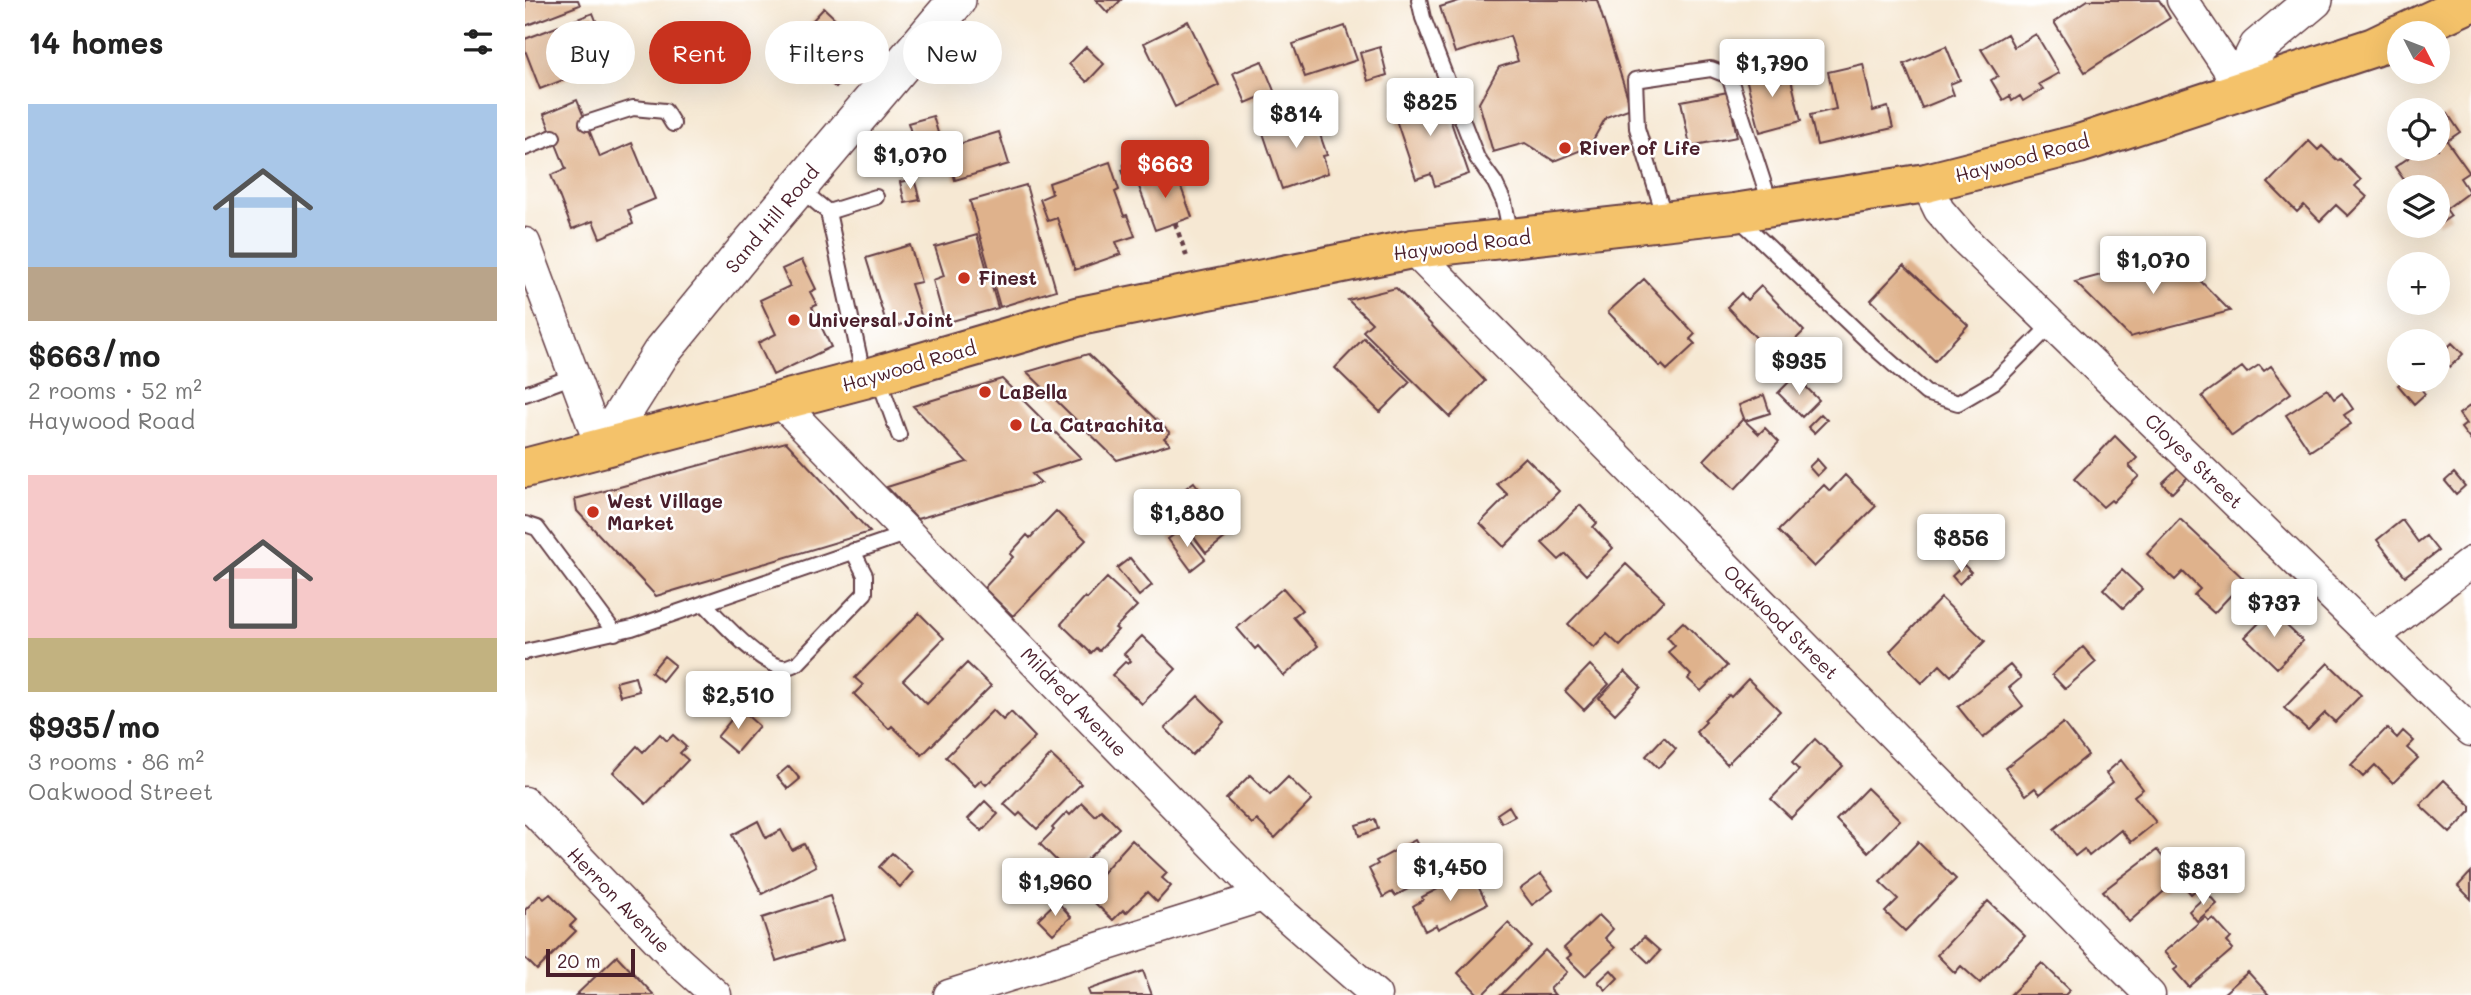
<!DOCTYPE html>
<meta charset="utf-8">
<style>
:root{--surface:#fff;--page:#f6f6f6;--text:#222;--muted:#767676;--accent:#c8321e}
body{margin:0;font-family:Mali,sans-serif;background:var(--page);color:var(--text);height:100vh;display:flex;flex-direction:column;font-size:26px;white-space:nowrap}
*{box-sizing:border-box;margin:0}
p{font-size:23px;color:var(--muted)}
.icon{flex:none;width:38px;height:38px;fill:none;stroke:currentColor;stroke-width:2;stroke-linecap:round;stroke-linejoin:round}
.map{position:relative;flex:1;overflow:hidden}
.drawer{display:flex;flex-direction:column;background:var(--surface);width:525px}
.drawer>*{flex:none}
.hud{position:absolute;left:21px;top:21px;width:665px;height:63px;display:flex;gap:14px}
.needle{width:46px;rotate:132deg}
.controls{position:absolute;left:1862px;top:21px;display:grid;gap:14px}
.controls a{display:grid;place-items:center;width:63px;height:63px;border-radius:50%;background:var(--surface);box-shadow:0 7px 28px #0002;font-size:35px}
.scale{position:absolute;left:21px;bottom:18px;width:89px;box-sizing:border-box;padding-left:7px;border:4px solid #4a1f2b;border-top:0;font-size:19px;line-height:24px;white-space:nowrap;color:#4a1f2b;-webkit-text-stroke:5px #fff;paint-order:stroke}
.price{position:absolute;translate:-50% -60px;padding:0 16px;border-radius:7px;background:#fff;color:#222;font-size:23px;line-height:46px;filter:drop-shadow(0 2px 4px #0008)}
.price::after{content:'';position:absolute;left:50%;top:42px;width:21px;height:16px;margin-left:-10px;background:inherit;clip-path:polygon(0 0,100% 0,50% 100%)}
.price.active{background:var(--accent);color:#fff}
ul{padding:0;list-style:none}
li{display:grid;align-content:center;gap:14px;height:371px;padding:0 28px}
li span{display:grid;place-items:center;height:217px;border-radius:0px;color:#555}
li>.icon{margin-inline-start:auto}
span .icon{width:126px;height:126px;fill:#fffc;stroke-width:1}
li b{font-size:30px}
h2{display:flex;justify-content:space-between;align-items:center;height:84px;padding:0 28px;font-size:30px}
.tag{padding:0 24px;border-radius:32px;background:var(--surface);box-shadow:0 7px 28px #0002;font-size:24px;line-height:63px}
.tag.active{background:var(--accent);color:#fff}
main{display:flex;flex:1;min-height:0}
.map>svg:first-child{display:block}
.building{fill:#dfb28c}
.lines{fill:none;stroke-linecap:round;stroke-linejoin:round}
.service-casing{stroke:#643d44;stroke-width:18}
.minor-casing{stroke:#643d44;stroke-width:33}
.tertiary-casing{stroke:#643d44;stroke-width:40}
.primary-casing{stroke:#643d44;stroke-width:42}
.path{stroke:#643d44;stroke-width:4.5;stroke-dasharray:5 5;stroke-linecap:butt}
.service{stroke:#fff;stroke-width:14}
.minor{stroke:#fff;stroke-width:30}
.tertiary{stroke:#fff;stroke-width:37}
.primary{stroke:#f4c26a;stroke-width:38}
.poi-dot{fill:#c8321e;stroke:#fff;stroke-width:2.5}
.labels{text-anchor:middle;stroke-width:5;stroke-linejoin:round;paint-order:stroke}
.poi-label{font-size:19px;font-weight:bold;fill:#4a1f2b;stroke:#fff;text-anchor:start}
.street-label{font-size:19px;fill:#4a1f2b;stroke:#fff}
</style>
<main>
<section class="drawer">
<h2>14 homes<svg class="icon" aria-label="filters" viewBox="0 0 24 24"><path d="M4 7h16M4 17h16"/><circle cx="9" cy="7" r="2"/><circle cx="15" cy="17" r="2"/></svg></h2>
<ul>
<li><span style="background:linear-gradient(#a9c7e8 75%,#b9a48a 0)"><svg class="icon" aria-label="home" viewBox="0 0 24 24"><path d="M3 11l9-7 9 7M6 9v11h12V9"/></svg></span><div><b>$663/mo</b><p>2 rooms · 52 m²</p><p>Haywood Road</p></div></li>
<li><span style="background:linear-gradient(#f6c9c9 75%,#c2b280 0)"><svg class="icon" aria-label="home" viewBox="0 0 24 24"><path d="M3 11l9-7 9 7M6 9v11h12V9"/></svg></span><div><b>$935/mo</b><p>3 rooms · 86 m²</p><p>Oakwood Street</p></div></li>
</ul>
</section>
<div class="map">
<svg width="1946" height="995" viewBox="0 0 1946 995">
<rect width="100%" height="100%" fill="#fff"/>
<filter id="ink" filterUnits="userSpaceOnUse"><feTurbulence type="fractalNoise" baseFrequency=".0143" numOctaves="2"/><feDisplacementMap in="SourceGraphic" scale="14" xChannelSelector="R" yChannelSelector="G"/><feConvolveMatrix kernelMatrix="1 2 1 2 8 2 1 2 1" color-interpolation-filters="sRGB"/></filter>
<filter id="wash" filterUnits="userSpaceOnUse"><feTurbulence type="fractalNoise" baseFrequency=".00686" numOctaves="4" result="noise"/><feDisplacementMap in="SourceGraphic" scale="28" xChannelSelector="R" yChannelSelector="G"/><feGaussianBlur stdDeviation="1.57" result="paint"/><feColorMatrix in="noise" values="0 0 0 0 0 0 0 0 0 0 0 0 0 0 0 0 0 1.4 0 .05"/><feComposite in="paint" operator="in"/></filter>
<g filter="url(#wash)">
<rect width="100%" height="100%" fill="#f6e8d3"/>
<g id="blocks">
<path class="building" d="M 0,0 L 53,0 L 55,5 L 0,26 Z
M 571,0 L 596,0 L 583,13 Z
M 937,0 L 1072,0 L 1106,108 L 1081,117 L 1064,147 L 1029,161 L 1000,143 L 968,152 L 954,103 L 974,67 L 993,61 L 985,36 L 930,53 L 915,7 Z
M 1563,0 L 1634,0 L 1645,18 L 1560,72 L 1529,22 Z
M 299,8 L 336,43 L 327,52 L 336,60 L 311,88 L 264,46 Z
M 68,13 L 87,61 L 15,89 L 0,50 L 0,39 Z
M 663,21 L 694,85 L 650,107 L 619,43 Z
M 820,26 L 832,60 L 780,77 L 768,44 Z
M 1482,34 L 1489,47 L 1511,34 L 1534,73 L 1514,84 L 1518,89 L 1498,101 L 1495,96 L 1487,101 L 1485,96 L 1478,100 L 1466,80 L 1473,76 L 1456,49 Z
M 1421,46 L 1435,80 L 1425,84 L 1429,95 L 1397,108 L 1379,64 Z
M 561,47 L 579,64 L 562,82 L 544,64 Z
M 855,47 L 862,75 L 843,81 L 835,53 Z
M 737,61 L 749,91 L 721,103 L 708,73 Z
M 1243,64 L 1248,83 L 1266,79 L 1276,121 L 1235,132 L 1219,70 Z
M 1338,64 L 1348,111 L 1363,107 L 1368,128 L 1292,145 L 1285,115 L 1311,109 L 1303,72 Z
M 896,91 L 899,99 L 916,93 L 944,174 L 910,186 L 906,174 L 891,179 L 868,111 L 871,111 L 868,100 Z
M 1203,92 L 1212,137 L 1165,146 L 1156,101 Z
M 52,100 L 75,157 L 107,143 L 130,199 L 103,210 L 108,224 L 75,238 L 68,221 L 47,229 L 26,175 L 41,169 L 19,114 Z
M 781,112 L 786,128 L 792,126 L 802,155 L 798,156 L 803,173 L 757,189 L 736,127 Z
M 1923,114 L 1935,132 L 1922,141 L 1944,172 L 1935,178 L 1944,192 L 1921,209 L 1926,216 L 1913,225 L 1913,187 L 1884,187 L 1870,167 L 1889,154 L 1885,149 L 1913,149 L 1913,121 Z
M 408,116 L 419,153 L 395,161 L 383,123 Z
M 474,132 L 484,164 L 430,180 L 421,148 Z
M 1784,141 L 1793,150 L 1797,146 L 1813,161 L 1815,159 L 1836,180 L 1830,186 L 1842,197 L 1823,216 L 1811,205 L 1795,221 L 1779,205 L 1772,212 L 1743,183 Z
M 645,157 L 648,169 L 635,174 L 631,161 Z
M 585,162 L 594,190 L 590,192 L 599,216 L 602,215 L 610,236 L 591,242 L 596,254 L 550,270 L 532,218 L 523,221 L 515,199 L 527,194 L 524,183 Z
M 604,168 L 607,179 L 601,181 L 597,170 Z
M 650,171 L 667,217 L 630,230 L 613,184 Z
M 389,179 L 395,200 L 380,203 L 375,182 Z
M 501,185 L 531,290 L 475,307 L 445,201 Z
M 452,235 L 473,308 L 420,323 L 408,280 L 419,276 L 410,247 Z
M 385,245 L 396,282 L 386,284 L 397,318 L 363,329 L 341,258 Z
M 1650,255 L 1705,311 L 1605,337 L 1550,282 Z
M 277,260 L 291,289 L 285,292 L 292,305 L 287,307 L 306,347 L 248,375 L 233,343 L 251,334 L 235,300 L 265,286 L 257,269 Z
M 1379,265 L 1443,325 L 1410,361 L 1346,300 Z
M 1119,279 L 1170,334 L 1165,339 L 1170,344 L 1142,370 L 1137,365 L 1135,367 L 1083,312 Z
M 1236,286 L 1279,331 L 1259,351 L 1247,339 L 1239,346 L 1202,307 L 1216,293 L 1222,300 Z
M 871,288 L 960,381 L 925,417 L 838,331 L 847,323 L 823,300 Z
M 839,338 L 885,382 L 855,412 L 810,368 Z
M 1927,343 L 1938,354 L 1925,367 L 1914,356 Z
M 563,354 L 645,433 L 639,438 L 645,444 L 592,460 L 502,372 Z
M 1734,365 L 1739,371 L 1746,366 L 1766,393 L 1707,436 L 1677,396 L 1717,367 L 1722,373 Z
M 1270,376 L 1294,400 L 1277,417 L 1253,393 Z
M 477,379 L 556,458 L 507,474 L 516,483 L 392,519 L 362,487 L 442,462 L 388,406 Z
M 1880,380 L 1889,380 L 1900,394 L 1889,404 L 1873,385 Z
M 1802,389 L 1809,399 L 1817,393 L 1828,409 L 1819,415 L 1826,424 L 1785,451 L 1761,415 Z
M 1239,395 L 1245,413 L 1220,421 L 1234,434 L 1240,428 L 1254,442 L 1210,489 L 1179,460 L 1218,419 L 1220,421 L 1214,405 Z
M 1946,405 L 1946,441 L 1936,428 L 1941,424 L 1934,414 Z
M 1296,414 L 1302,420 L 1289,433 L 1283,427 Z
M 1590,436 L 1612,458 L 1604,466 L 1614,476 L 1588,502 L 1586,500 L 1578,507 L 1549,479 Z
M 261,442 L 345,532 L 131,596 L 52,511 L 50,499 Z
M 1000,457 L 1034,491 L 979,547 L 955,523 L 983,495 L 972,484 Z
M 1292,459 L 1300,468 L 1292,476 L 1284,467 Z
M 1656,465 L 1665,475 L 1647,493 L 1637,483 Z
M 1929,473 L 1940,486 L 1931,494 L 1920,481 Z
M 1320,475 L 1351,506 L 1289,567 L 1253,531 L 1299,485 L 1305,491 Z
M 669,482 L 707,532 L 681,553 L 659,524 L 666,519 L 649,497 Z
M 1055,505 L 1072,523 L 1068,527 L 1088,548 L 1061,575 L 1041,554 L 1034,560 L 1017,543 Z
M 531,511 L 561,540 L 488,616 L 459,588 L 488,557 L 485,554 L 502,535 L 505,538 Z
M 1655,519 L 1720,580 L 1689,613 L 1669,595 L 1675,589 L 1658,572 L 1650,580 L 1622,554 Z
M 1877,520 L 1893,542 L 1901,536 L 1913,551 L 1880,576 L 1852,540 Z
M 657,529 L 680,559 L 666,570 L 643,539 Z
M 605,558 L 627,585 L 614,596 L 592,568 Z
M 1101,564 L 1139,600 L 1095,646 L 1082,634 L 1069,648 L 1043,624 Z
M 1439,565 L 1446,572 L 1434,584 L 1427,576 Z
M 1597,570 L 1617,589 L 1598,608 L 1578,589 Z
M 582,578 L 612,606 L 590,628 L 593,630 L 574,651 L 571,648 L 566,653 L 536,624 L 560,597 L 562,599 Z
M 758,588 L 777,610 L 768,617 L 793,646 L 759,676 L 733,646 L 730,649 L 712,628 Z
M 1416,598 L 1460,641 L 1426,676 L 1415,665 L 1397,683 L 1365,651 Z
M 1746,611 L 1778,641 L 1752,668 L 1720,637 Z
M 394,613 L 419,638 L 378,680 L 402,704 L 442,663 L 466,686 L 397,755 L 367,726 L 364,729 L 329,694 L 338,685 L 330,678 Z
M 1158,622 L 1202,666 L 1176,691 L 1163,679 L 1166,675 L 1143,652 L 1150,646 L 1142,637 Z
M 617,636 L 651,669 L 617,704 L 587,675 L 600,662 L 603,664 L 606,661 L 599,654 Z
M 1558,647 L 1571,662 L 1540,689 L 1527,675 Z
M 139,656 L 150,665 L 137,681 L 126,672 Z
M 1803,663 L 1836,695 L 1810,722 L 1800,713 L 1783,730 L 1759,708 Z
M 1065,665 L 1084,684 L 1059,710 L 1040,691 Z
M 1485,665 L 1496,678 L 1484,688 L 1498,706 L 1458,738 L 1433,707 Z
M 1100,671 L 1116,687 L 1090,714 L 1074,698 Z
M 110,677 L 114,691 L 95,696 L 91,682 Z
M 1223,679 L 1255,711 L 1202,764 L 1171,732 L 1181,722 L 1179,720 L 1204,695 L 1206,697 Z
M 673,696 L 699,722 L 667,755 L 640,728 Z
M 215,709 L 234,726 L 211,753 L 192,737 Z
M 468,710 L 478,720 L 486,712 L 510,737 L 461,785 L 456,780 L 450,786 L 421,757 Z
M 1538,723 L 1563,755 L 1515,794 L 1510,788 L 1501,795 L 1480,768 Z
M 1862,728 L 1872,738 L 1878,731 L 1889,741 L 1882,748 L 1893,758 L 1868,783 L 1850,765 L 1838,777 L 1826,765 Z
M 135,734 L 142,741 L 148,735 L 161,747 L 155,753 L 163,760 L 121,804 L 88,772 L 112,746 L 118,752 Z
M 1139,737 L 1151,749 L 1133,768 L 1121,756 Z
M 1290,739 L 1318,766 L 1266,818 L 1246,799 L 1274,770 L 1267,763 Z
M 526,755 L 556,784 L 512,829 L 495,813 L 492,816 L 479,804 Z
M 1596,760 L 1618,789 L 1609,796 L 1631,822 L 1606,842 L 1596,830 L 1564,856 L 1559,849 L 1550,856 L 1529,829 L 1588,782 L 1581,773 Z
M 264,766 L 275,779 L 263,789 L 252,776 Z
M 725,775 L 745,795 L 763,777 L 787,800 L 750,838 L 732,820 L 727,824 L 701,799 Z
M 1919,780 L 1946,806 L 1946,811 L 1925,833 L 1895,805 Z
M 1342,788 L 1375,820 L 1343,852 L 1311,820 Z
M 460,801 L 473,814 L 457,831 L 443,819 Z
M 557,803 L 570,816 L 576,810 L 594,828 L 546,875 L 515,844 L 529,830 L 527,828 L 542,812 L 545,815 Z
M 984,806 L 990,816 L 977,823 L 972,814 Z
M 850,819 L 853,829 L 834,836 L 831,825 Z
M 233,821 L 241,838 L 256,830 L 267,850 L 279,844 L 291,866 L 237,894 L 207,835 Z
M 607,840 L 642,873 L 637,878 L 646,886 L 632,902 L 622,892 L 601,913 L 598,910 L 588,920 L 570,903 L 575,899 L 563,889 Z
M 890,840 L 909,875 L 870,896 L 867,892 L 858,897 L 844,869 L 853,864 L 851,861 Z
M 1393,842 L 1431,879 L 1380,931 L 1360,912 L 1373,899 L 1355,882 Z
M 1632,850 L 1654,878 L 1604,922 L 1578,891 Z
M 367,853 L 388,872 L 375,887 L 354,867 Z
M 1671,858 L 1686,877 L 1666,894 L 1654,880 L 1660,874 L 1655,877 L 1652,874 Z
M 946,872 L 962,904 L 913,929 L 911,925 L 900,931 L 888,906 L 898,900 L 897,897 Z
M 1946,872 L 1946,899 L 1933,886 Z
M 1016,874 L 1028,890 L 1007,905 L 995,889 Z
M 25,894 L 51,920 L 45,926 L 51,931 L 12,970 L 0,958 L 0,910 L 15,895 L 19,899 Z
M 1683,894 L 1692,904 L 1672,921 L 1664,911 Z
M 305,896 L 319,939 L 251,961 L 237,918 Z
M 532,901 L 546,917 L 528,934 L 513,919 Z
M 1463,901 L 1500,936 L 1455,983 L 1436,966 L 1430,973 L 1412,955 Z
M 1074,915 L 1088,929 L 1080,938 L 1090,948 L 1060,976 L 1042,958 L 1046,955 L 1039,948 Z
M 1680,917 L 1684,921 L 1688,918 L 1706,938 L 1702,942 L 1708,949 L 1664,987 L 1649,970 L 1653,967 L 1639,952 Z
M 983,923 L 1006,946 L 957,995 L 954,995 L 933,973 Z
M 1119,937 L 1135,951 L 1124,963 L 1108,948 Z
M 1020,950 L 1042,972 L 1025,989 L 1030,995 L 976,995 Z
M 92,956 L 129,995 L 51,995 Z
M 1517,963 L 1545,990 L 1540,995 L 1485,995 Z
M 1086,970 L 1093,978 L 1081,990 L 1073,982 Z
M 618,971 L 627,995 L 565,995 L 563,990 Z
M 1723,972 L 1744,995 L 1697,995 Z"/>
</g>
</g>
<g filter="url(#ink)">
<use href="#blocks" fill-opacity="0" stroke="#643d44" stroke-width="2"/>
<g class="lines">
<defs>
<path id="service" d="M 894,0 L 898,18 L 952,158 L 970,183 L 979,202 L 986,235
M 62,123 L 108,108 L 140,111 L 148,124
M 0,148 L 28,137
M 274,188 L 303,212 L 339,378
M 303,212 L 351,197
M 1212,217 L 1352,350 L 1401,393 L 1433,403 L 1469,382 L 1527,324
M 1140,218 L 1112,128 L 1110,80 L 1186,69 L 1204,76 L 1246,206
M 353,377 L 374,435
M 0,394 L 49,376
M 0,524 L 12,528 L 90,633
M 179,603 C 194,619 240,670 262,667 C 266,666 269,664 273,663 L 340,593 L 340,575 L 328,551
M 0,652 L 107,628 L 383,533"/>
<path id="minor" d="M 1657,0 L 1702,67 L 1711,92
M 1401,183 L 1414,210 L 1438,238 L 1946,731
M 0,243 L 76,448
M 887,249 L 1625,995
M 255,402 L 738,896 L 851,995
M 1849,637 L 1946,562
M 0,802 L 151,959 L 191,995
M 424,995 L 738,896"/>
<path id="tertiary" d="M 1711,92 L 1733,47 L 1789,0
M 76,448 L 136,353 L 223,247 L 432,0"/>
<path id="primary" d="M 1879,33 L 1946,2
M 0,468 L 339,379 L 555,316 L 887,249 L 1209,213 L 1401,183 L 1554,144 L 1849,47 L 1874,35"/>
</defs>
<use href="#service" class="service-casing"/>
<use href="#minor" class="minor-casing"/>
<use href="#tertiary" class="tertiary-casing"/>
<use href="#primary" class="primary-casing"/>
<path class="path" d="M 618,156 L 621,164
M 601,169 L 600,165 L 605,160 L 643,148
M 650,223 L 663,260"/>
<use href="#service" class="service"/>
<use href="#minor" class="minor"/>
<use href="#tertiary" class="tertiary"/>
<use href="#primary" class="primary"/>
</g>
</g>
<g class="poi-dot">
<circle cx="1040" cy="148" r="7"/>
<circle cx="439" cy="278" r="7"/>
<circle cx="269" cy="320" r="7"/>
<circle cx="460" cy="392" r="7"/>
<circle cx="491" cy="425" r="7"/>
<circle cx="68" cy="512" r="7"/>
</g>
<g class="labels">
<g class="poi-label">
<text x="1054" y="155">River of Life</text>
<text x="453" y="285">Finest</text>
<text x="283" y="327">Universal Joint</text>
<text x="474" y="399">LaBella</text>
<text x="505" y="432">La Catrachita</text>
<text x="82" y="508">West Village<tspan x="82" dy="22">Market</tspan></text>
</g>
<g class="street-label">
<text transform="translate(1497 158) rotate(-15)" y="7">Haywood Road</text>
<text transform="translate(247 219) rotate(-50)" y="7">Sand Hill Road</text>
<text transform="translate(937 245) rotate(-7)" y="7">Haywood Road</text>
<text transform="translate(384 366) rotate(-16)" y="7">Haywood Road</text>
<text transform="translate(1669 461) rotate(44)" y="7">Cloyes Street</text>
<text transform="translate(1256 622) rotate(45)" y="7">Oakwood Street</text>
<text transform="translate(549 702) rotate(46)" y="7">Mildred Avenue</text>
<text transform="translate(94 900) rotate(46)" y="7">Herron Avenue</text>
</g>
</g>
</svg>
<div class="controls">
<a><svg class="needle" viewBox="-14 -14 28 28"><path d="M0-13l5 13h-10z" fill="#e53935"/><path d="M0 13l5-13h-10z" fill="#767676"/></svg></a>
<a><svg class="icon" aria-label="locate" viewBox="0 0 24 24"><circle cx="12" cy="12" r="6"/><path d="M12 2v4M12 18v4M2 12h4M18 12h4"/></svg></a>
<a><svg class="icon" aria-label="layers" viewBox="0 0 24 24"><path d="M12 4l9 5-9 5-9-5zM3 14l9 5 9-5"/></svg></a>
<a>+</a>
<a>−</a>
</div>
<div class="scale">20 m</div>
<b class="price" style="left:1247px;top:99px">$1,790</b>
<b class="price" style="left:905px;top:138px">$825</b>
<b class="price" style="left:771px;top:150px">$814</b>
<b class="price" style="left:385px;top:191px">$1,070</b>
<b class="price active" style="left:640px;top:200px">$663</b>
<b class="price" style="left:1628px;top:296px">$1,070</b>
<b class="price" style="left:1274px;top:397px">$935</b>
<b class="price" style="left:662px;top:549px">$1,880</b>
<b class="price" style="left:1436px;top:574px">$856</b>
<b class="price" style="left:1749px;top:639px">$737</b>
<b class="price" style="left:213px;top:731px">$2,510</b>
<b class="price" style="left:925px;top:903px">$1,450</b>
<b class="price" style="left:1678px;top:907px">$831</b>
<b class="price" style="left:530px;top:918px">$1,960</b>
<div class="hud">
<a class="tag">Buy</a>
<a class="tag active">Rent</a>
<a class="tag">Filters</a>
<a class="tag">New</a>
</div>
</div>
</main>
